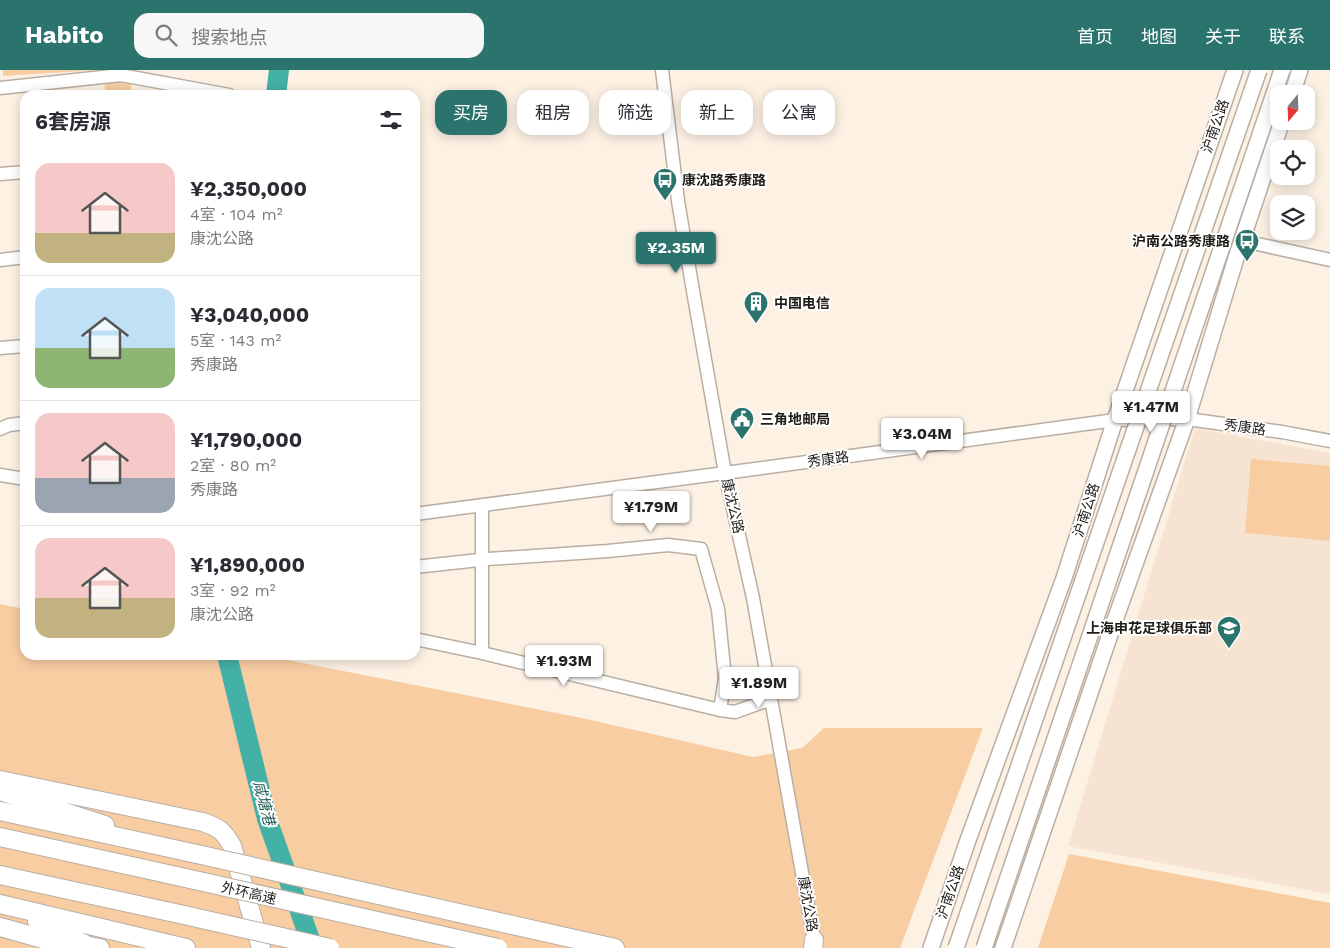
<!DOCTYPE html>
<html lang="zh">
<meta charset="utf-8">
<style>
:root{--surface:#fff;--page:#f7f7f7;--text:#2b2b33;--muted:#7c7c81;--line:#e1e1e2;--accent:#2b736d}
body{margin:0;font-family:"Work Sans","Noto Sans SC",sans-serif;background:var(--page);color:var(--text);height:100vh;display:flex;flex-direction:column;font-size:19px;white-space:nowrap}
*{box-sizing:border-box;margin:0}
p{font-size:16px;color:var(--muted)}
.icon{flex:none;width:28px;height:28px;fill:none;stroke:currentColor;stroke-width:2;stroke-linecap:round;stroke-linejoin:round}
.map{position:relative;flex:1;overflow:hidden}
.side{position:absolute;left:20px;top:20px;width:400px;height:570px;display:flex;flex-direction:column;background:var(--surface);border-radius:15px;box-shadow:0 2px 12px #0003}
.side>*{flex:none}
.banner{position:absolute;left:435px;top:20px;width:475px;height:45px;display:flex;gap:10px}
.needle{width:32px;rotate:199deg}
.controls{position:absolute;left:1270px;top:15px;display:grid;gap:10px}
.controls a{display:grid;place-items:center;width:45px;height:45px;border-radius:10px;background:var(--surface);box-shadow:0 2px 12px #0003;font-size:25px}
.price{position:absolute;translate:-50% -42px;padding:0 11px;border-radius:5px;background:#fff;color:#222;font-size:16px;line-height:32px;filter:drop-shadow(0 1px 2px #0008)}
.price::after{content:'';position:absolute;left:50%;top:30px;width:15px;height:11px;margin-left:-8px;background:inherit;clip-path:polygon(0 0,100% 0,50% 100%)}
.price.active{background:var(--accent);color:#fff}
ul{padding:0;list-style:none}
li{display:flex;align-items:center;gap:15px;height:125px;padding:0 15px}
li+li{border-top:1px solid var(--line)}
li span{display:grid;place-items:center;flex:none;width:140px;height:100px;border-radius:15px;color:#555}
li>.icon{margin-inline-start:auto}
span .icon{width:60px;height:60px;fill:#fffc;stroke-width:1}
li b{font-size:21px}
h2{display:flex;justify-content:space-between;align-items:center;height:60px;padding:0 15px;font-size:21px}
.pill{padding:0 18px;border-radius:15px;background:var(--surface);box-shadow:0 2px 12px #0003;font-size:18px;line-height:45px}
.pill.active{background:var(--accent);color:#fff}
header{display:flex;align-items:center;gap:30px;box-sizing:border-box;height:70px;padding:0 25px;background:var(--accent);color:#fff}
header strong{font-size:24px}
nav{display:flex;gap:28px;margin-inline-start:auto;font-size:18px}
.search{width:350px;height:45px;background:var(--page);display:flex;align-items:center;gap:12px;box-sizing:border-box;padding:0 18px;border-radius:15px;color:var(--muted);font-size:19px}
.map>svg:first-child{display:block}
.built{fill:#f6e3d1}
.green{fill:#f8cda2}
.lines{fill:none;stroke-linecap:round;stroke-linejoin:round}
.river{stroke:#44b1a7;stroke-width:20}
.minor-casing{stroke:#baaea2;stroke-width:15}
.major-casing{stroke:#baaea2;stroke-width:18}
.highway-casing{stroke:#baaea2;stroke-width:20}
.minor{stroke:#fff;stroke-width:12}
.major{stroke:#fff;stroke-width:15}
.highway{stroke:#fff;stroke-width:18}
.major-bridge-casing{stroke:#baaea2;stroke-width:18;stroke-linecap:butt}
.highway-bridge-casing{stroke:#baaea2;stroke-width:20;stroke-linecap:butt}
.major-bridge{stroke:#fff;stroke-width:15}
.highway-bridge{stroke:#fff;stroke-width:18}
.labels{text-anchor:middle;stroke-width:4;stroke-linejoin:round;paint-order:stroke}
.street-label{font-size:14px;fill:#201c18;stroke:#fff}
.poi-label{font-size:14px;font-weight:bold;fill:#201c18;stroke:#fff;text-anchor:start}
.water-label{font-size:15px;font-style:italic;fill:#215d57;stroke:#fff}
</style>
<header>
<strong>Habito</strong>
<div class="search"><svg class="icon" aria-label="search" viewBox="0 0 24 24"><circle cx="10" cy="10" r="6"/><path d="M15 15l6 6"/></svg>搜索地点</div>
<nav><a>首页</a><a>地图</a><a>关于</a><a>联系</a></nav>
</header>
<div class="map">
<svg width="1330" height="878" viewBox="0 0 1330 878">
<rect width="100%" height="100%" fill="#fdf1e4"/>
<path class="built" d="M 1195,358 L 1330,383 L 1330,824 L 1068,776 Z"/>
<path class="green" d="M 3,0 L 98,0 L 3,6 Z
M 121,9 L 132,12 L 130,25 L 106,25 L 104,13 Z
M 1251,389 L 1330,396 L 1330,471 L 1245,463 Z
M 0,534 L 25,539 L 25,585 L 262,585 L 582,648 L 753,687 L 802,678 L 824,658 L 983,658 L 900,878 L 0,878 Z
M 1069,784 L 1330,833 L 1330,878 L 1038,878 Z"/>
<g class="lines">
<path class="river" d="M 276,25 L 279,0
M 227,585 L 267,749 L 313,878"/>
<defs>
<path id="minor" d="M 662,0 L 678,131 L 693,221 L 725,403 L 753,528 L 814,870
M 0,18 L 121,5 L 229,25
M 0,104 L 25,102
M 1242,170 L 1253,173 L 1330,190
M 0,190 L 25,187
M 0,278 L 25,276
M 0,359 L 9,355 L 25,353
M 0,405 L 25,409
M 482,435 L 482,583
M 415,444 L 725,403 L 1115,350 L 1187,349 L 1282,362 L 1330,371
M 415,497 L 488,489 L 608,481 L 668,475 L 701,479 L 718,539 L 725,608 L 720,640
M 415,569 L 482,583 L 720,640 L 735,642 L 771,629"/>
<path id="major" d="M 1292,24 L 1300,0
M 931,878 L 968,770 L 1064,508 L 1115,350 L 1235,0
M 1003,878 L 1115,550 L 1187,349 L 1236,188 L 1282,51"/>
<path id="highway" d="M 0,710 L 203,752 C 219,758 223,760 232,776 L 261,878
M 0,721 L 105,755
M 0,741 L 197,784
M 0,767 L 172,805
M 0,805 L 184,845
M 374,824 L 615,878
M 0,834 L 186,878
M 37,851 L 85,874
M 0,857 L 50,871 L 68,878
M 73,873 L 100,878
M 813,878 L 814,870"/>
</defs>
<use href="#minor" class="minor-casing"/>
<use href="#major" class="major-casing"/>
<use href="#highway" class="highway-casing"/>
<use href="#minor" class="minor"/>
<use href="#major" class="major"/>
<use href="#highway" class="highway"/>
<defs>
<path id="major-bridge" d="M 956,878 L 1259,0
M 984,878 L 1282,0"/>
<path id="highway-bridge" d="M 197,784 L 374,824
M 172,805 L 498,878
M 184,845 L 330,878"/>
</defs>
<use href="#major-bridge" class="major-bridge-casing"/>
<use href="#highway-bridge" class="highway-bridge-casing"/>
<use href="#major-bridge" class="major-bridge"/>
<use href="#highway-bridge" class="highway-bridge"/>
</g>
<defs>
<symbol id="bus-pin" viewBox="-11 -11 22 30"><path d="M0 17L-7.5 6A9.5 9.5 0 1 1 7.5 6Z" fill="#2b736d" stroke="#fff"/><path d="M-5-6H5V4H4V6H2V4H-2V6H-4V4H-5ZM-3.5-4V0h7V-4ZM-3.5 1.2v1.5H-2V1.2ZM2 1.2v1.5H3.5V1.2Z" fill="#fff"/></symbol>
<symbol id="building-pin" viewBox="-11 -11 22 30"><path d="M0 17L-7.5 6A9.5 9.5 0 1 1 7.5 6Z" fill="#2b736d" stroke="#fff"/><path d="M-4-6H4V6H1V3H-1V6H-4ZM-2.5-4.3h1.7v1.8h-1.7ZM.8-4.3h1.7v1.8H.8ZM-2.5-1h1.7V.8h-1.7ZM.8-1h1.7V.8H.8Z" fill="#fff"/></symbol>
<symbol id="civic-pin" viewBox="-11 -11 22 30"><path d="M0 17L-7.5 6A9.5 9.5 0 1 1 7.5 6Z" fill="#2b736d" stroke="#fff"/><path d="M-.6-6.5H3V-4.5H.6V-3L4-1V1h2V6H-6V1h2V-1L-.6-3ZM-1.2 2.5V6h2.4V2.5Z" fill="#fff"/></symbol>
<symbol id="school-pin" viewBox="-11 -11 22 30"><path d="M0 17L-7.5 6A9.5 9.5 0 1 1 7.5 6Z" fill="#2b736d" stroke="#fff"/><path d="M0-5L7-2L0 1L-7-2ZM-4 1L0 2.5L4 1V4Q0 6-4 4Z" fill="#fff"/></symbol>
</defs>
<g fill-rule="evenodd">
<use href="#bus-pin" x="651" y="96" width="28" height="38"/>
<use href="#bus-pin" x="1233" y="157" width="28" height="38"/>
<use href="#building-pin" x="742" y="219" width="28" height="38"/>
<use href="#civic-pin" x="728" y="335" width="28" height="38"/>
<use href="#school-pin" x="1215" y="544" width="28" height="38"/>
</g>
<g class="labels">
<g class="street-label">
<text transform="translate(1215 56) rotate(-71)" y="5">沪南公路</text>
<text transform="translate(1245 357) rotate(8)" y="5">秀康路</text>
<text transform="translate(828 389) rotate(-8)" y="5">秀康路</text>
<text transform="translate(733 436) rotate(77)" y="5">康沈公路</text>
<text transform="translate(1086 440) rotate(-72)" y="5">沪南公路</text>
<text transform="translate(950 822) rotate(-71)" y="5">沪南公路</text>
<text transform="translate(249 823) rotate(13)" y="5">外环高速</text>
<text transform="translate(808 834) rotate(80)" y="5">康沈公路</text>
</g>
<g class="poi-label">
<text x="682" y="115">康沈路秀康路</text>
<text x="1230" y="176" text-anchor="end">沪南公路秀康路</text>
<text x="774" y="238">中国电信</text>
<text x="760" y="354">三角地邮局</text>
<text x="1212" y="563" text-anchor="end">上海申花足球俱乐部</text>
</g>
<g class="water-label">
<text transform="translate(264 733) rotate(75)" y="5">咸塘港</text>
</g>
</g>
</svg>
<div class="controls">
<a><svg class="needle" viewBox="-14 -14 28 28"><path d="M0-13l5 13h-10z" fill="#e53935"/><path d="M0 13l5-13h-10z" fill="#7c7c81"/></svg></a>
<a><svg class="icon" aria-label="locate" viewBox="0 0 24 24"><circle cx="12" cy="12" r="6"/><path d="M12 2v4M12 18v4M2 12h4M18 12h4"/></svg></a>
<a><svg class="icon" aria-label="layers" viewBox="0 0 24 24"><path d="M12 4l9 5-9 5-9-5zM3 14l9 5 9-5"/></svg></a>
</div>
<b class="price active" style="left:676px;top:204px">¥2.35M</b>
<b class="price" style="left:1151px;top:363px">¥1.47M</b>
<b class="price" style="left:922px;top:390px">¥3.04M</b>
<b class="price" style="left:651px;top:463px">¥1.79M</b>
<b class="price" style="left:564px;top:617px">¥1.93M</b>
<b class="price" style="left:759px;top:639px">¥1.89M</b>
<div class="banner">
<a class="pill active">买房</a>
<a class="pill">租房</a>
<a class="pill">筛选</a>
<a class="pill">新上</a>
<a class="pill">公寓</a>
</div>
<section class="side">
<h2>6套房源<svg class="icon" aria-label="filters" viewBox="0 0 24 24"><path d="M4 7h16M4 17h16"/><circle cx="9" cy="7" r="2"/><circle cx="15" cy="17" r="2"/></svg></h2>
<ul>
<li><span style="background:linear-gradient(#f6c9c9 70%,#c2b280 0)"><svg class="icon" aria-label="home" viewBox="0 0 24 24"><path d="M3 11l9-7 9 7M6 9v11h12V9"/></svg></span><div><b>¥2,350,000</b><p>4室 · 104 m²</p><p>康沈公路</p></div></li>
<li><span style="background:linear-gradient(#bfe0f5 60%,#8fb573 0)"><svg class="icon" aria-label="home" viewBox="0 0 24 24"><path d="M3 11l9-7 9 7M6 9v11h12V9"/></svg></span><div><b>¥3,040,000</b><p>5室 · 143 m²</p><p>秀康路</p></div></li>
<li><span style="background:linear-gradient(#f6c9c9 65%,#9aa5b1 0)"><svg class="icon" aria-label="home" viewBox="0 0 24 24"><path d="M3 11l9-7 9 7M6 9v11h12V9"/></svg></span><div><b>¥1,790,000</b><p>2室 · 80 m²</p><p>秀康路</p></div></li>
<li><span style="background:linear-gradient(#f6c9c9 60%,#c2b280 0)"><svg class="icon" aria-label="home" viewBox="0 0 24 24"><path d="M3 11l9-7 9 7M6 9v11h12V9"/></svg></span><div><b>¥1,890,000</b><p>3室 · 92 m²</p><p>康沈公路</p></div></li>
</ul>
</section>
</div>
